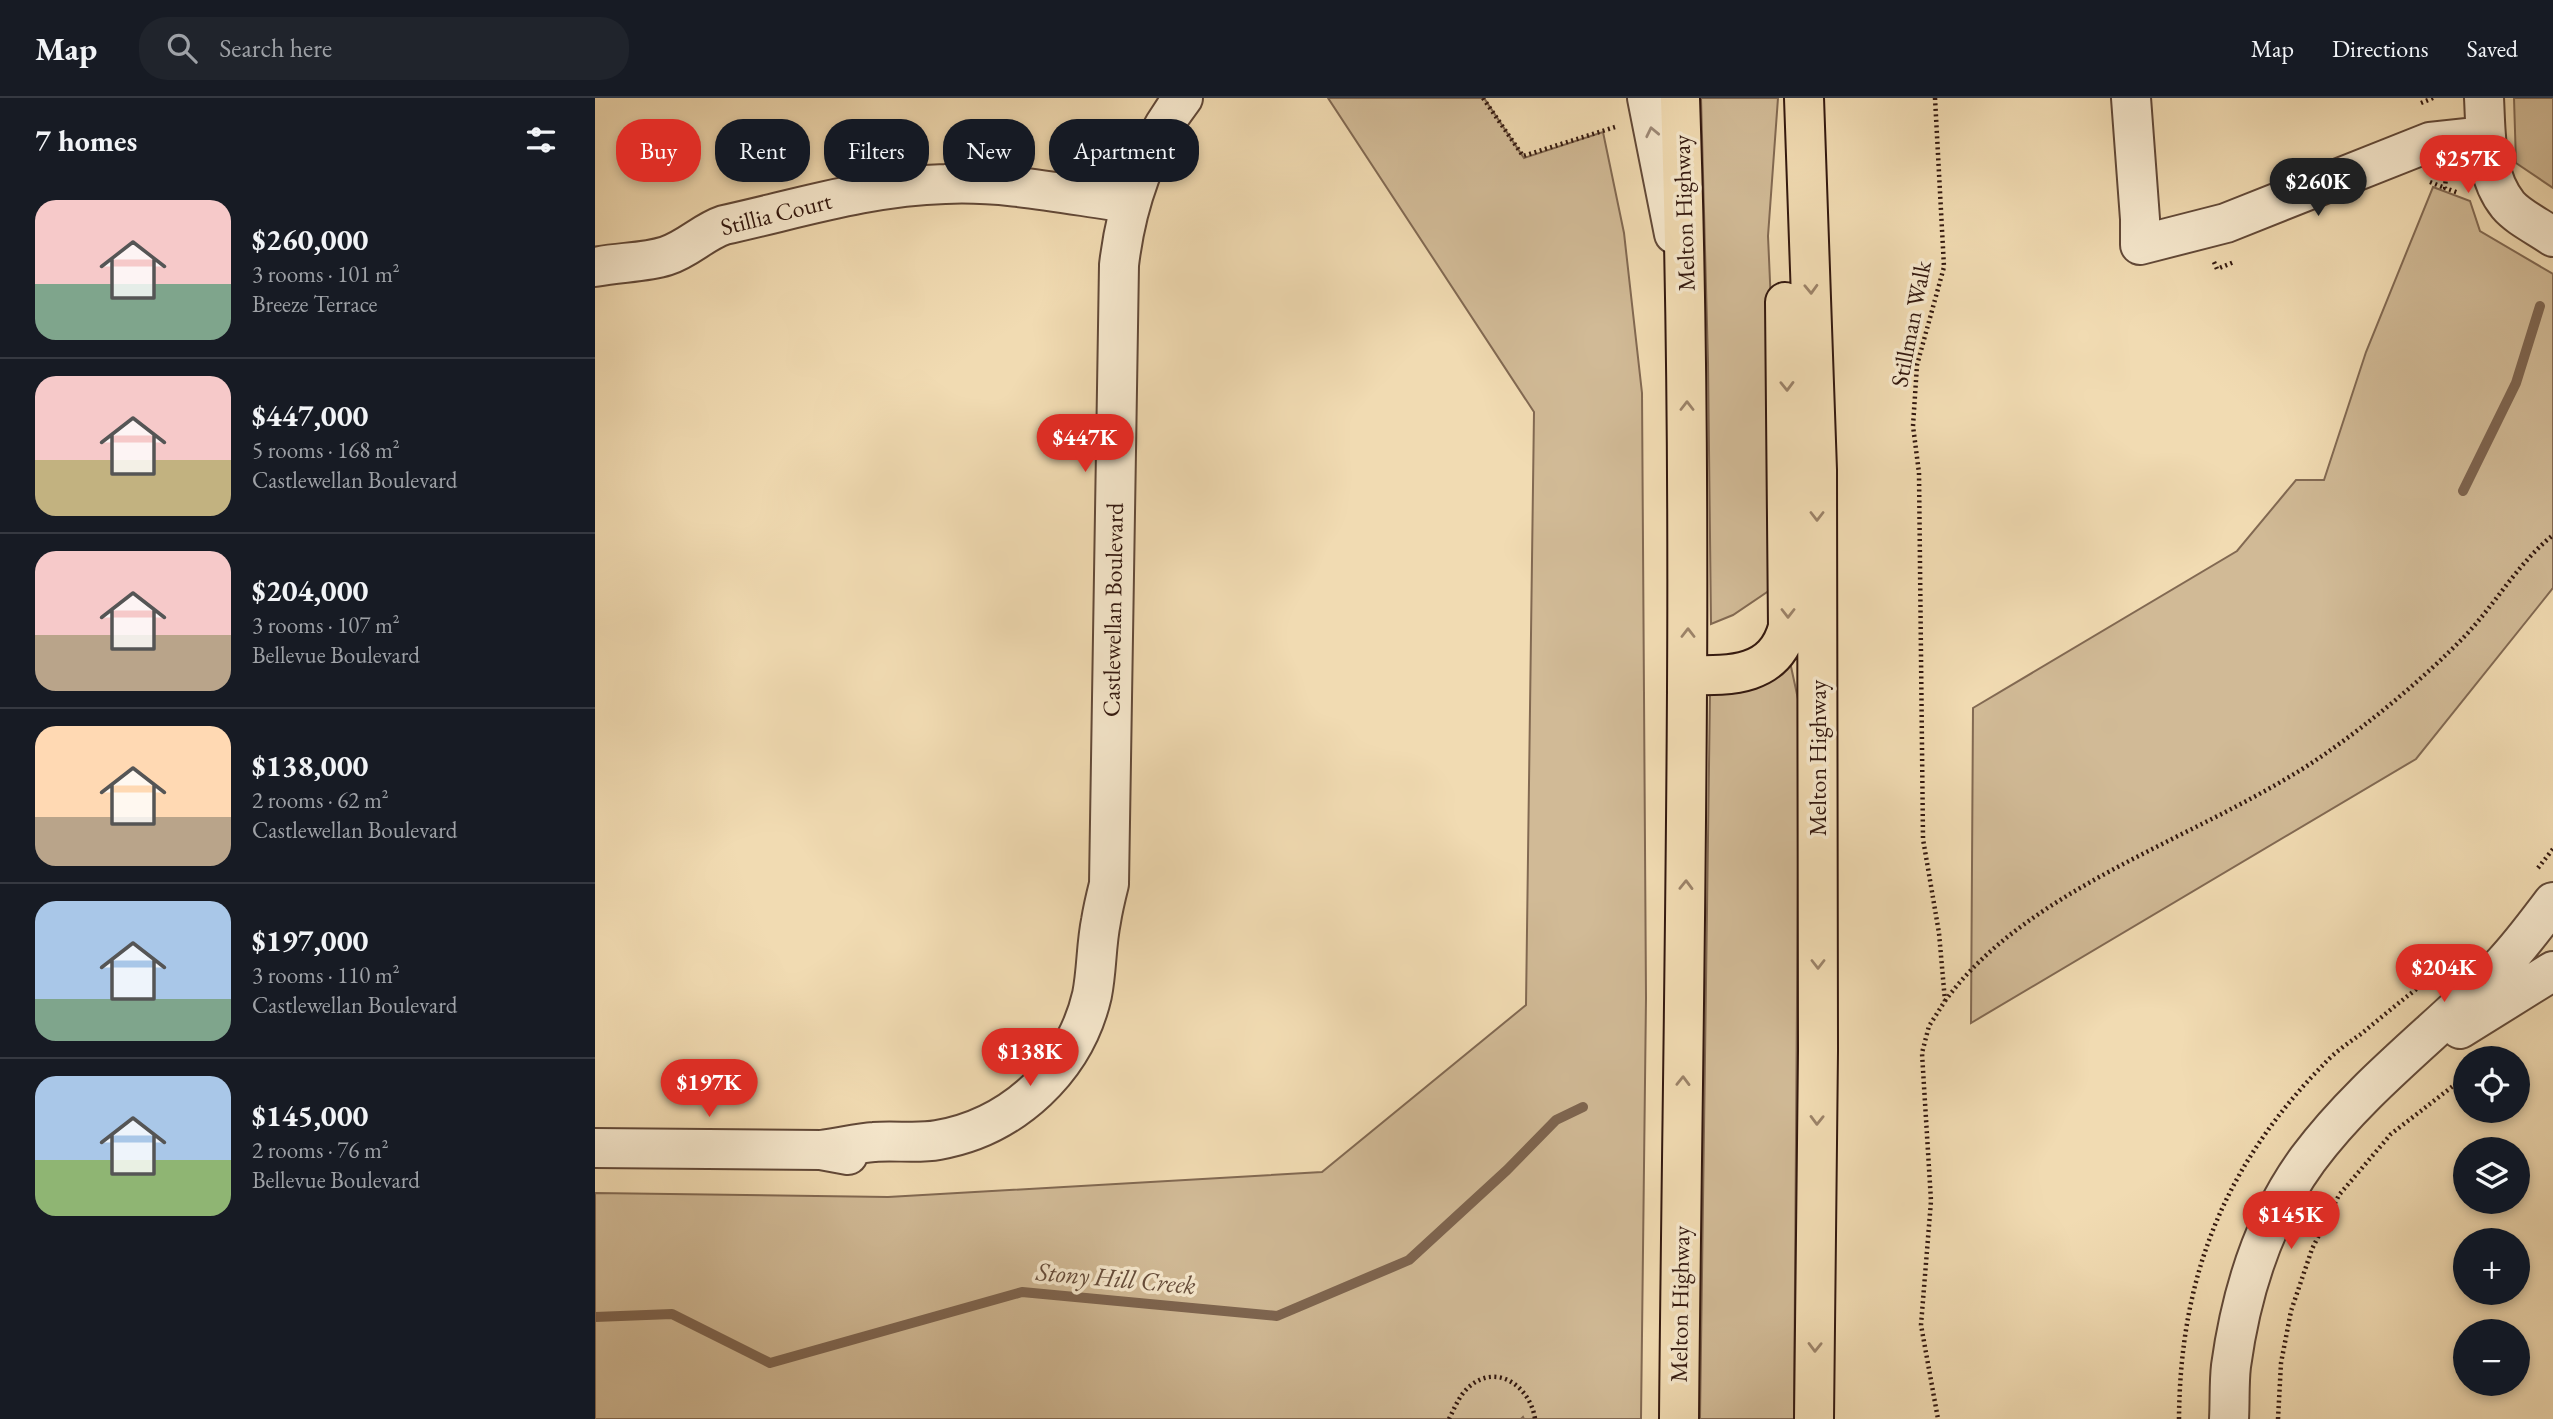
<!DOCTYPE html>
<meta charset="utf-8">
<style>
:root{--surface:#171b24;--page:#20242c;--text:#f1f3f6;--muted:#9ea1a6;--line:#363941;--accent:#d93025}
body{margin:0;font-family:"EB Garamond",serif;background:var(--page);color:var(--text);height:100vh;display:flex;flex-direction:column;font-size:26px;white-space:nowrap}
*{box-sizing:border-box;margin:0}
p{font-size:23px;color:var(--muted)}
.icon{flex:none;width:38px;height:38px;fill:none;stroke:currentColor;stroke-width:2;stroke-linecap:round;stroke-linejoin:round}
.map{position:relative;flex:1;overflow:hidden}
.drawer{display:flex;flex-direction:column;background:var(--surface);width:595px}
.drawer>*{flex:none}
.top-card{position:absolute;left:21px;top:21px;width:665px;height:63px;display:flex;gap:14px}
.buttons{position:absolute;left:1858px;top:948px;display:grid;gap:14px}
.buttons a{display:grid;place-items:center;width:77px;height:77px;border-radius:50%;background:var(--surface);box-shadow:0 4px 10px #0003;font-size:35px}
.price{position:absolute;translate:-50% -60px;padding:0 16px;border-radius:24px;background:var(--accent);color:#fff;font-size:23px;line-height:46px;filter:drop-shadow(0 2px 4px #0008)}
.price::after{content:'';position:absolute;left:50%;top:42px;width:21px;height:16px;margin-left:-10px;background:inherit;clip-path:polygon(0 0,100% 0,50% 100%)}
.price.active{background:#222;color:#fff}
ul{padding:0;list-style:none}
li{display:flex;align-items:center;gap:21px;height:175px;padding:0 35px}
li+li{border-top:2px solid var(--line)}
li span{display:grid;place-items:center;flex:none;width:196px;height:140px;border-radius:21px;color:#555}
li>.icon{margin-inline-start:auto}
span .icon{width:84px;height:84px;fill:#fffc;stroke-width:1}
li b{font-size:30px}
h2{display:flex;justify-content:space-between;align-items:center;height:84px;padding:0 35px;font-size:30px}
.chip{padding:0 24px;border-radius:28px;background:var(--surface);box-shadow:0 4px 10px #0003;font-size:24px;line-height:63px}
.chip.active{background:var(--accent);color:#fff}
header{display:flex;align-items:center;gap:42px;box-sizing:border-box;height:98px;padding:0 35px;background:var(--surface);border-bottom:2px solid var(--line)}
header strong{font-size:33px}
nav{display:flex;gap:38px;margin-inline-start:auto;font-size:24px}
.search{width:490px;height:63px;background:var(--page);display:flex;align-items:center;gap:18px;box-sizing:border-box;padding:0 24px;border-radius:28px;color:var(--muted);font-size:26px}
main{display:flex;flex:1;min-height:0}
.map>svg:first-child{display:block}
.green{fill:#d1ba96;stroke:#826952;stroke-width:2}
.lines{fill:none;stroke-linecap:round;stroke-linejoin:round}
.stream{stroke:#7e6550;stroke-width:10}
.minor-casing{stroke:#624938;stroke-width:42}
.highway-casing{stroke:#33180f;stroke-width:42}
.path{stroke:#33180f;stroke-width:4.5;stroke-dasharray:2 3.5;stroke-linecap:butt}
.minor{stroke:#f6e8cd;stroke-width:38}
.highway{stroke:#f1dbb2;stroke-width:38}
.oneway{stroke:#9e8a78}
.oneway2{stroke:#9c8369}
.labels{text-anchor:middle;stroke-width:7;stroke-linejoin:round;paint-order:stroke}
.street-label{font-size:24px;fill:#33180f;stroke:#f6e8cd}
.water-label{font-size:26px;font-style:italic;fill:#654c3a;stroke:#f6e8cd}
</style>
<header>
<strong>Map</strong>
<div class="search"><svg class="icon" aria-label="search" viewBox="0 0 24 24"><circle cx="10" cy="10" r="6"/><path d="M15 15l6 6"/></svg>Search here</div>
<nav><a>Map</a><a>Directions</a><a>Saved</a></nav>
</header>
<main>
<section class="drawer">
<h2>7 homes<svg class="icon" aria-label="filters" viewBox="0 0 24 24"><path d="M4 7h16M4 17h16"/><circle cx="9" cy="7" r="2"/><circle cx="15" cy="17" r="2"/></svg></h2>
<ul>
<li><span style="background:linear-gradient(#f6c9c9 60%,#7fa58c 0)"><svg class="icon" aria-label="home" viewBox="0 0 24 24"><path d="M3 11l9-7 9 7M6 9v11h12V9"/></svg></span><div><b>$260,000</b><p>3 rooms · 101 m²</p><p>Breeze Terrace</p></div></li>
<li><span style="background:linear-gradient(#f6c9c9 60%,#c2b280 0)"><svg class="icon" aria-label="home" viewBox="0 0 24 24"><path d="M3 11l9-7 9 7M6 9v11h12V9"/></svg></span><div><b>$447,000</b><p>5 rooms · 168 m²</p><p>Castlewellan Boulevard</p></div></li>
<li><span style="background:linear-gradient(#f6c9c9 60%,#b9a48a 0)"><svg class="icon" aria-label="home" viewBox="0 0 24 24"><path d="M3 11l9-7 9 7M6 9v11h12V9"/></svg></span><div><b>$204,000</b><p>3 rooms · 107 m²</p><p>Bellevue Boulevard</p></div></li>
<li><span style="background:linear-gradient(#ffd9b3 65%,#b9a48a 0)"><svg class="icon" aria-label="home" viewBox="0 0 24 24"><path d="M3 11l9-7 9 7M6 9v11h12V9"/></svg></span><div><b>$138,000</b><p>2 rooms · 62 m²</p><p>Castlewellan Boulevard</p></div></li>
<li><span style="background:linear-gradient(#a9c7e8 70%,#7fa58c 0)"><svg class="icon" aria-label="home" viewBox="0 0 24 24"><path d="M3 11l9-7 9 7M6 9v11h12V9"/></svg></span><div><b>$197,000</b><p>3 rooms · 110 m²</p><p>Castlewellan Boulevard</p></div></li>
<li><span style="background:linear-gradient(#a9c7e8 60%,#8fb573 0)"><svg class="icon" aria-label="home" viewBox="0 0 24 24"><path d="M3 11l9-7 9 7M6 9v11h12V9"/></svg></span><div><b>$145,000</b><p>2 rooms · 76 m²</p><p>Bellevue Boulevard</p></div></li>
</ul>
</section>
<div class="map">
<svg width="1958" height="1321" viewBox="0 0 1958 1321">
<rect width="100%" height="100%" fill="#f1dbb2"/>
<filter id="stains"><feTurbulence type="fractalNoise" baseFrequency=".00286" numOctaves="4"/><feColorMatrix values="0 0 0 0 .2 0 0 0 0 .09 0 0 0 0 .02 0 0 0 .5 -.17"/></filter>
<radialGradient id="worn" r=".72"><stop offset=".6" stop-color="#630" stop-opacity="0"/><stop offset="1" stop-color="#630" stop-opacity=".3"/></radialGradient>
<path class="green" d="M 733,0 L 889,0 L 929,60 L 1008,34 L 1029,135 L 1047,295 L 1051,900 L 1046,1321 L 929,1321 L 928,1319 L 926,1321 L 0,1321 L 0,1095 L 293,1099 L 727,1074 L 931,907 L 939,314 Z
M 1106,0 L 1183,0 L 1173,138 L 1177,228 L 1181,488 L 1138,517 L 1116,526 L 1113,264 Z
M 1919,0 L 1958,0 L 1958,90 L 1921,65 Z
M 1838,89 L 1875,103 L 1885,133 L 1958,176 L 1958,490 L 1821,661 L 1376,925 L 1378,610 L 1642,453 L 1701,382 L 1729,382 L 1771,254 Z
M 1195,564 L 1203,601 L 1204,627 L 1199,1321 L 1105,1321 L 1115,595 C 1148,599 1174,588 1195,564 Z"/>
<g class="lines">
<path class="stream" d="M 1868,393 L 1921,285 L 1945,208
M 0,1219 L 77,1216 L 175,1265 L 427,1194 L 682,1218 L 814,1162 L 912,1072 L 961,1022 L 988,1009"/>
<defs>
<path id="minor" d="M 1052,0 L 1079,136
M 1536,0 L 1545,121 L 1545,147 L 1631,125 L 1835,44 L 1891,38
M 1889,0 C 1891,36 1889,77 1913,107 C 1923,119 1944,129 1958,139
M 0,169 C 23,164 49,165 71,158 C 93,151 108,134 129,127 C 202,111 274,88 350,86 C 411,83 474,97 535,105
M 1865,931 L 1958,873
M 0,1050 L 226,1052 L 253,1057
M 226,1052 C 244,1050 262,1045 279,1044 C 300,1042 322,1046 343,1042 C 418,1029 480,971 497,897 C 502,872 501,847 506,823 C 508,810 511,798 514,786 L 524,167 C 531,107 551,47 588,0
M 1634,1321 C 1635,1304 1634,1285 1636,1268 C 1646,1195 1669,1121 1713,1061 C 1768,987 1844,932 1908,866 C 1926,847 1942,825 1958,804"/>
<path id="highway" d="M 1209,0 L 1222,372 L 1223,953 L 1219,1321
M 1094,577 C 1137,578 1180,578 1193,529 L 1190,204
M 1084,1321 C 1088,881 1100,440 1085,0"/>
</defs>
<use href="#minor" class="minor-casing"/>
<use href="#highway" class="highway-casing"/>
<path class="path" d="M 888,0 L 928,58 L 1020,29
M 1340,0 L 1349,169 L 1322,267 L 1318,328 L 1324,375 L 1328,741 L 1344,835 L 1350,903 L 1334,928 L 1327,955 L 1336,1103 L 1326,1227 L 1343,1321
M 1826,5 L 1838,0
M 1851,78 L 1850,90 L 1864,95
M 1835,84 L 1850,90
M 1619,164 L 1622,171 L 1639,164
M 1943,770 L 1958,751
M 1350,903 C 1435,786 1612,738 1730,656 C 1776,624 1828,581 1868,540 C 1900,507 1922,466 1958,437
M 854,1321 C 860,1309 865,1296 875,1288 C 904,1264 936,1291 940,1321
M 1584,1321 C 1585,1179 1629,1068 1729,966 C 1739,955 1753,945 1766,936 C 1789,917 1812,898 1837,879
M 1683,1321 L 1686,1265 L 1696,1213 L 1717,1151 L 1744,1097 L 1796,1036 L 1871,978"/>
<use href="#minor" class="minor"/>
<use href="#highway" class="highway"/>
</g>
<defs><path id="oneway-chevron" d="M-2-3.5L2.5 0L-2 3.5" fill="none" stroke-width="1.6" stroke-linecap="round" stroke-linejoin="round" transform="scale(1.75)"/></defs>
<use class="oneway" href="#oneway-chevron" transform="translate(1057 34) rotate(-102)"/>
<g class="oneway2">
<use href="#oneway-chevron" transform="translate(1216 191) rotate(88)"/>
<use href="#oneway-chevron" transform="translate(1192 288) rotate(89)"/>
<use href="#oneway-chevron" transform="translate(1092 308) rotate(-90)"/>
<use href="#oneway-chevron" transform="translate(1222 418) rotate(90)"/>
<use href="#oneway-chevron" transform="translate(1193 515) rotate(90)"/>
<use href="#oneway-chevron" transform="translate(1093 535) rotate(-90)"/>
<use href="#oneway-chevron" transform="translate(1091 787) rotate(-89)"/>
<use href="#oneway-chevron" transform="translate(1223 866) rotate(90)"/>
<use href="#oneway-chevron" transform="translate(1088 983) rotate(-89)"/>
<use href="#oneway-chevron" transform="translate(1222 1022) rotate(91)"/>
<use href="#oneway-chevron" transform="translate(1220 1249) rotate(91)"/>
</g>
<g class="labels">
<g class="street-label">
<text transform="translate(1089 115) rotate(-92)" y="8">Melton Highway</text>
<text transform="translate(181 116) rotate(-14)" y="8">Stillia Court</text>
<text transform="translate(1316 226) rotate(-79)" y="8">Stillman Walk</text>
<text transform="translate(518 512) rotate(-89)" y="8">Castlewellan Boulevard</text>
<text transform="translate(1223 660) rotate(-90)" y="8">Melton Highway</text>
<text transform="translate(1085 1206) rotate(-89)" y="8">Melton Highway</text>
</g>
<g class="water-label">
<text transform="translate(521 1180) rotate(5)" y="9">Stony Hill Creek</text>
</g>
</g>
<rect width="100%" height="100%" filter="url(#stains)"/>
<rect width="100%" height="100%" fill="url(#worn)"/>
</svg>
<div class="buttons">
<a><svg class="icon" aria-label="locate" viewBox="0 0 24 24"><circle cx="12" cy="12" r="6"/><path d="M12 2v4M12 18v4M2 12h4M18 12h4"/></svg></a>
<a><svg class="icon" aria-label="layers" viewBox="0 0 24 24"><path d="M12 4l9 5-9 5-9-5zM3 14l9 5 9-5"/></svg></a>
<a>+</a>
<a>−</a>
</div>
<b class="price" style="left:1873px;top:97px">$257K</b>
<b class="price active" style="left:1723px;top:120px">$260K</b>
<b class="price" style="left:490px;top:376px">$447K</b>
<b class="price" style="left:1849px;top:906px">$204K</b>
<b class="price" style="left:435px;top:990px">$138K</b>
<b class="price" style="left:114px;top:1021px">$197K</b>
<b class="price" style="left:1696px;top:1153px">$145K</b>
<div class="top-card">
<a class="chip active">Buy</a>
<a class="chip">Rent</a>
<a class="chip">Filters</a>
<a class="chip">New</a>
<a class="chip">Apartment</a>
</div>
</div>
</main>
